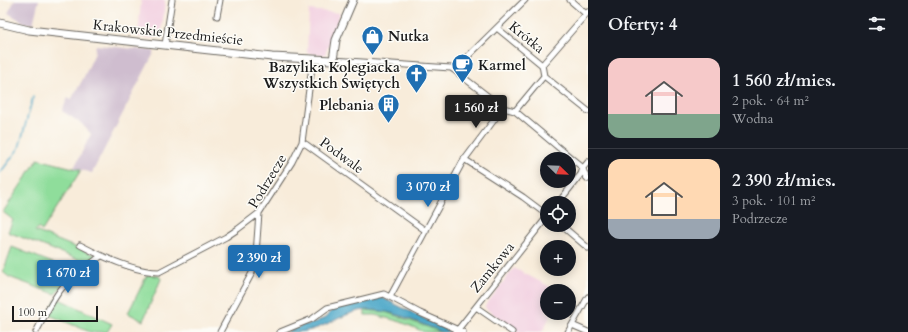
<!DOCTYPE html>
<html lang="pl">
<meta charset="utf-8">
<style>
:root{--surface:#171b24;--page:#242831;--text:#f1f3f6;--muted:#9ea1a6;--line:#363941;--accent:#1f6fb2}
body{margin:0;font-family:Cardo,serif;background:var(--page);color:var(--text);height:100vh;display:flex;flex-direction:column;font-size:15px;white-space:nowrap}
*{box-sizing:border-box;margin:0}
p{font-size:13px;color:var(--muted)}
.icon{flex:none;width:22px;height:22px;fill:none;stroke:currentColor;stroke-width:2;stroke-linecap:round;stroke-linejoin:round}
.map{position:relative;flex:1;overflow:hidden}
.drawer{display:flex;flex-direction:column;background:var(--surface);width:320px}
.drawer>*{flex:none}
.needle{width:26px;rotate:113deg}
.fabs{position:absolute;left:540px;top:152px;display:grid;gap:8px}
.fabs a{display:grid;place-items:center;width:36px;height:36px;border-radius:50%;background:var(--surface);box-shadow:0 2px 10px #0003;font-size:20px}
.scale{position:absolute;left:12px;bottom:10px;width:86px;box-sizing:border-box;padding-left:4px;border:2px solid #1c1c1c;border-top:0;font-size:11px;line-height:14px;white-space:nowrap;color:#1c1c1c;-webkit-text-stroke:3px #fdfcf7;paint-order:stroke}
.price{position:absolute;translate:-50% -34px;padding:0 9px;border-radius:4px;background:var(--accent);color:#fff;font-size:13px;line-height:26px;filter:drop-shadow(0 1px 2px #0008)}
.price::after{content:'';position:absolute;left:50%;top:24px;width:12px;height:9px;margin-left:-6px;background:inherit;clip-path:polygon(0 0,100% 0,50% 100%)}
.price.selected{background:#222;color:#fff}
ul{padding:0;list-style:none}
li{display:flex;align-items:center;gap:12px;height:100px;padding:0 20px}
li+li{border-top:1px solid var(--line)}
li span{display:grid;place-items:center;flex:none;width:112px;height:80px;border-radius:12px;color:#555}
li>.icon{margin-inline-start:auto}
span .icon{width:48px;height:48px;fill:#fffc;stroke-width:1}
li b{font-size:17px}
h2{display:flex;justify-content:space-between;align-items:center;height:48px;padding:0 20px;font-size:17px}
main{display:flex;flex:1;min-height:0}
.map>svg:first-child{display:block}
.built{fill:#f2cfe0}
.industrial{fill:#cfbdcf}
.green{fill:#8fdd9b;stroke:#567c5c}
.water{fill:#48a6c7;stroke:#326172}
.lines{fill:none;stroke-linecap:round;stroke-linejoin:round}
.stream{stroke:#48a6c7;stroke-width:1.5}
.street-casing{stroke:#69655e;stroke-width:7}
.secondary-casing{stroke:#69655e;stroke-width:9}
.street{stroke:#fff;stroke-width:5}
.secondary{stroke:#fff;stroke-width:7}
.labels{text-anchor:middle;stroke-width:3;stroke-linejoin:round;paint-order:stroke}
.street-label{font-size:14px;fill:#1c1c1c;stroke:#fdfcf7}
.poi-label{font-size:14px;font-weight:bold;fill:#1c1c1c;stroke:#fdfcf7;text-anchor:start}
</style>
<main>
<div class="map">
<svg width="588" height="332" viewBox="0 0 588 332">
<rect width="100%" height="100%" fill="#fdfcf7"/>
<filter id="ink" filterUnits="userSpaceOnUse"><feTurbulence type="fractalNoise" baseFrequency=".025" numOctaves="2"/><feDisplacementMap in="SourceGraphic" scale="8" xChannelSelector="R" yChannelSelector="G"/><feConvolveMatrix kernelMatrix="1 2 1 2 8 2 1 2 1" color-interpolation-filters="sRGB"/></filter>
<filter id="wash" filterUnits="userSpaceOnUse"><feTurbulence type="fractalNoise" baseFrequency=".012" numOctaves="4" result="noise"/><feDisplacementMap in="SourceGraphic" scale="16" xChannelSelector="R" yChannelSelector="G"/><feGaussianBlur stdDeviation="0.9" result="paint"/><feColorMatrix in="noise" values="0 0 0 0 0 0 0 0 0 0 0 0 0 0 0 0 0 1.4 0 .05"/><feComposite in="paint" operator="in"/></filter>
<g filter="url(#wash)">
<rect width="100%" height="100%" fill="#f8ecda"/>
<path class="built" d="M 141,0 L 165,0 L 162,30 L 155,38 L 138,37 Z
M 309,10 L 340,13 L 325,55 L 312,54 L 307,52 Z
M 514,268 L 556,290 L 547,291 L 547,313 L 552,313 L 542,332 L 518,332 L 486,309 L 485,306 Z"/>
<path class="industrial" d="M 15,0 L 39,0 L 33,24 L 25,23 L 8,13 Z
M 96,45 L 155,51 L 92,173 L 74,168 L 91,134 L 81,123 L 62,111 L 68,98 L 71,100 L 83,79 L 94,55 Z"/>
<path class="green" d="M 38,159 L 81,170 L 42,231 L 38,228 L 35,231 L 97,256 L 87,263 L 8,232 L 13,220 L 3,212 Z
M 12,247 L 76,272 L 65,281 L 65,283 L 55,294 L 9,277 L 3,272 Z
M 147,275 L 159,276 L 161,279 L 143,321 L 128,313 Z
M 57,298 L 112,324 L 107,332 L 90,332 L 47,314 Z
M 365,310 L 386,312 L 442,332 L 424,332 L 401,322 L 375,315 L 365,315 Z"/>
<path class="water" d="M 381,297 L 451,332 L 442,332 C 418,323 392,309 366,310 C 348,311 331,324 314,329 C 305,332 297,332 287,332 L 305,324 L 308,325 L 325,318 L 334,308 Z"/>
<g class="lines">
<path class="stream" d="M 0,173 L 19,148 L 33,97"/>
</g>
</g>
<g filter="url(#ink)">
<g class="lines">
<defs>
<path id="street" d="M 570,0 L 586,14
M 217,16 L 220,0
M 497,28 L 542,65
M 165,45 L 172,0
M 333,60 L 451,68 L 454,70 L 503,108 L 515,111
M 454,70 L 525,0
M 544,76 L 542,65 L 588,12
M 515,111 L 544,76 L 588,111
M 515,111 L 583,168
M 302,142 L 307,145 L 426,231
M 464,159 L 523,197 L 547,215
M 583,169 L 586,177 L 588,179
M 558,203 L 581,174 L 583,168 L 588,162
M 561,225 L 588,248
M 80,245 C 101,256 134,272 159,272 L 226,237 L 238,229 L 259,213
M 390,297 L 462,163 L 503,108
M 476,307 L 512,332
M 572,325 L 588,332
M 36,332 C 44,318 51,301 62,288 C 73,276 88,266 101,256
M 220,332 L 252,273 L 256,254 L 259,213 L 292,162 L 302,142 L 313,59
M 280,332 L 312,319 L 327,308 L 384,294 L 420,313 L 463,332
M 456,332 L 547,217
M 568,332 L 588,297"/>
<path id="secondary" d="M 0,23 L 29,30 L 272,57 L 333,60 L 336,40 L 353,0"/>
</defs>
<use href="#street" class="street-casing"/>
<use href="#secondary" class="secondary-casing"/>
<use href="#street" class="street"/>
<use href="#secondary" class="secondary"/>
</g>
</g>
<defs>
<symbol id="shop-pin" viewBox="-11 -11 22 30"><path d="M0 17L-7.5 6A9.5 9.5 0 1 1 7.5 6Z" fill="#1f6fb2" stroke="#fdfcf7"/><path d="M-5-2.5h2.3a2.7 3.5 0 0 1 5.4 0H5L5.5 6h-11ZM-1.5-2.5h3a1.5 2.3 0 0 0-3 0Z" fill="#fff"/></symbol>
<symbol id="cafe-pin" viewBox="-11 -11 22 30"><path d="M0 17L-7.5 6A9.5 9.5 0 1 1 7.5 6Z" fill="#1f6fb2" stroke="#fdfcf7"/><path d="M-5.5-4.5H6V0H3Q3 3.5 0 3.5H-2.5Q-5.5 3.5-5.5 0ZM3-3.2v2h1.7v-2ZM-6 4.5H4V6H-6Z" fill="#fff"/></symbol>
<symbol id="church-pin" viewBox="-11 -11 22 30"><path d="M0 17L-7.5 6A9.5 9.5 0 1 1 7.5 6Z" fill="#1f6fb2" stroke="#fdfcf7"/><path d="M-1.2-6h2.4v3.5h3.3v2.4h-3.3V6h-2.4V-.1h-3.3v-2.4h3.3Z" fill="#fff"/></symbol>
<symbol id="building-pin" viewBox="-11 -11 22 30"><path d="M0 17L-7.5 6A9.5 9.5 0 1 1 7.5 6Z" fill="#1f6fb2" stroke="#fdfcf7"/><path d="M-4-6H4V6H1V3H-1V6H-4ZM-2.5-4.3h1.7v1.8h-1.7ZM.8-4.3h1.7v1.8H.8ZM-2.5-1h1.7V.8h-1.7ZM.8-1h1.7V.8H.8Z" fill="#fff"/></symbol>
</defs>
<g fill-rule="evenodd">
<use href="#shop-pin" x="360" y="24" width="25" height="34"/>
<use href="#cafe-pin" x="450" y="52" width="25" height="34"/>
<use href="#church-pin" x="404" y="62" width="25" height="34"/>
<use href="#building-pin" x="376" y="92" width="25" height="34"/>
</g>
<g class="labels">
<g class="street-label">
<text transform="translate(168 32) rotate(6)" y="5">Krakowskie Przedmieście</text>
<text transform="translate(527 37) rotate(39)" y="5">Krótka</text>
<text transform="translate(342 155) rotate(36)" y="5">Podwale</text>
<text transform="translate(267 181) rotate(-59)" y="5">Podrzecze</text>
<text transform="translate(492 267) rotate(-51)" y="5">Zamkowa</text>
</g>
<g class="poi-label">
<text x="388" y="41">Nutka</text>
<text x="478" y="70">Karmel</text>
<text x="400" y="72" text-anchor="end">Bazylika Kolegiacka<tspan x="400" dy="16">Wszystkich Świętych</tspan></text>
<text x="374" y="110" text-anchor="end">Plebania</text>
</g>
</g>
</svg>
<div class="fabs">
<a><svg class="needle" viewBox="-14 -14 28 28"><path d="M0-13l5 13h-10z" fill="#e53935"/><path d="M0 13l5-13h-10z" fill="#9ea1a6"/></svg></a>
<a><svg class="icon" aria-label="locate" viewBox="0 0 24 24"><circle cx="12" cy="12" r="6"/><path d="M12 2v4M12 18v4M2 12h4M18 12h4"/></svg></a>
<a>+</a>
<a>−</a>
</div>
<div class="scale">100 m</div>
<b class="price selected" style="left:476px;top:129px">1 560 zł</b>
<b class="price" style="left:428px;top:208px">3 070 zł</b>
<b class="price" style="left:259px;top:279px">2 390 zł</b>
<b class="price" style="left:68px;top:294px">1 670 zł</b>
</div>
<section class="drawer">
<h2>Oferty: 4<svg class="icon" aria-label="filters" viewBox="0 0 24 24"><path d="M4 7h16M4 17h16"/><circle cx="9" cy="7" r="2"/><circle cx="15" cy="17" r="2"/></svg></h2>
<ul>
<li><span style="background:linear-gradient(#f6c9c9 70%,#7fa58c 0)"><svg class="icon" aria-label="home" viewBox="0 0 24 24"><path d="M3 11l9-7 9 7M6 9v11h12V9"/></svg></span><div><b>1 560 zł/mies.</b><p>2 pok. · 64 m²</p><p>Wodna</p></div></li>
<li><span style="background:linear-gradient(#ffd9b3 75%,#9aa5b1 0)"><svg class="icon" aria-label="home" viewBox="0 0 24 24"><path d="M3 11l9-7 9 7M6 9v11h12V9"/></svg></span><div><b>2 390 zł/mies.</b><p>3 pok. · 101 m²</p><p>Podrzecze</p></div></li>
</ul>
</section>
</main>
